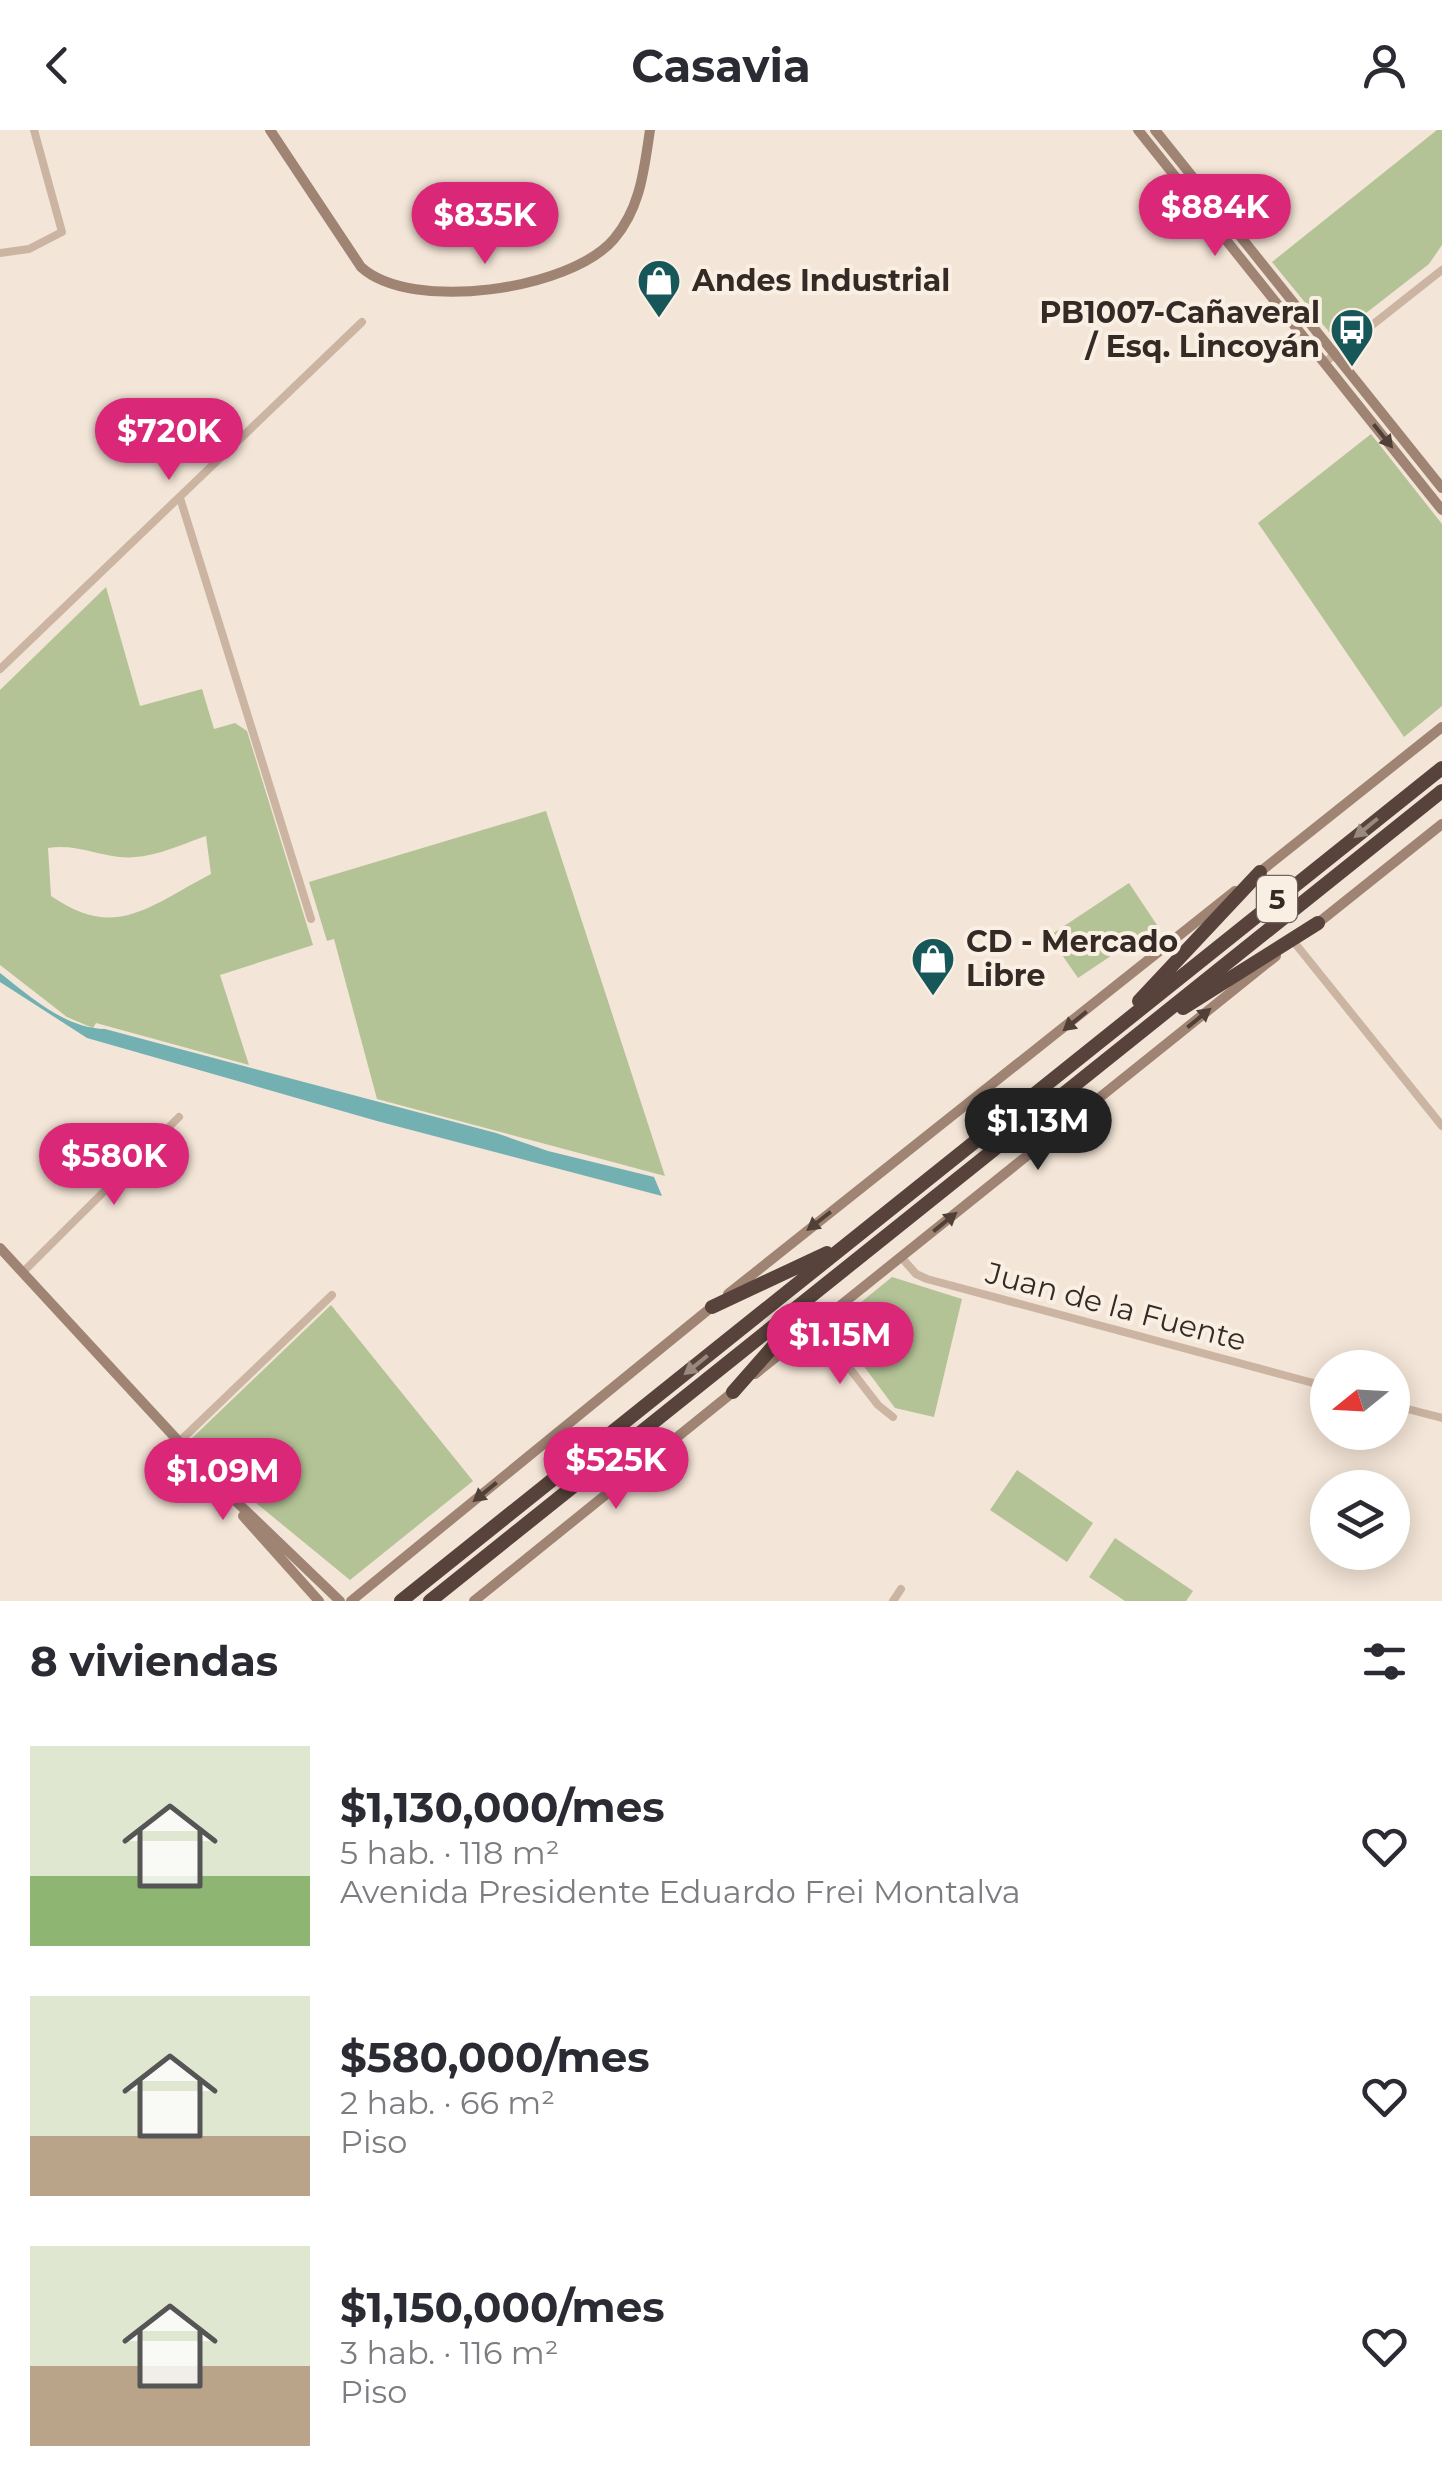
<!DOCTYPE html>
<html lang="es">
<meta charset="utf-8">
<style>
:root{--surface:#fff;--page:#f2f2f3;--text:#2b2b33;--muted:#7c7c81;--accent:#db2777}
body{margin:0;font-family:Montserrat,sans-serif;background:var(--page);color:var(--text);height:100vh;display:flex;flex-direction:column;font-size:38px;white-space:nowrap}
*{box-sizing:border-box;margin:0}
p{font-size:32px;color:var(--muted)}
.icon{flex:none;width:55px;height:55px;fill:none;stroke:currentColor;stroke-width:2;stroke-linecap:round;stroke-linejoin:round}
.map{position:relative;height:1471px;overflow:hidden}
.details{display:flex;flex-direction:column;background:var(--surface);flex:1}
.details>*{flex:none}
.needle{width:65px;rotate:252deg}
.controls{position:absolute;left:1310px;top:1220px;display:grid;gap:20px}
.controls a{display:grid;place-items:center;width:100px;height:100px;border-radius:50%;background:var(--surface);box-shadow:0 5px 25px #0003;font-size:50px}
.price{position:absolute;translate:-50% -85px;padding:0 22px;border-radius:35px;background:var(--accent);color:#fff;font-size:32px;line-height:65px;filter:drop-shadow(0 2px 5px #0008)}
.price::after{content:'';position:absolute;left:50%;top:60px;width:30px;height:22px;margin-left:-15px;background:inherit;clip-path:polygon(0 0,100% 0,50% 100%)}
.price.selected{background:#222;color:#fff}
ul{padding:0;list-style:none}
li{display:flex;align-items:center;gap:30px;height:250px;padding:0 30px}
li span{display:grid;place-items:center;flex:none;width:280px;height:200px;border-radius:0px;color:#555}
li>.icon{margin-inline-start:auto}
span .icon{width:120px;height:120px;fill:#fffc;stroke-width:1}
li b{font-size:42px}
h2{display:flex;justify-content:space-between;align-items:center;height:120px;padding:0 30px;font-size:42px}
header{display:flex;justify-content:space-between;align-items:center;height:130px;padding:0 30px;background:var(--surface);font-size:45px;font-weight:700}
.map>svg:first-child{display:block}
.green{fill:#b4c396;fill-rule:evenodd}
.water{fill:#73b0b2}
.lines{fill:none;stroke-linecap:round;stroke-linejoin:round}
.street{stroke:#ccb4a2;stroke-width:8}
.secondary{stroke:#9f8373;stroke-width:10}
.highway{stroke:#57433b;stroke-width:14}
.oneway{fill:#504038}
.oneway2{fill:#98887e}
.labels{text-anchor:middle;stroke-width:8;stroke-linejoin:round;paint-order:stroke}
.shield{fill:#faefe3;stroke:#70655e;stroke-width:2.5}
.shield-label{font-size:28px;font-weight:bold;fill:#352a25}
.poi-label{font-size:30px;font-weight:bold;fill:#352a25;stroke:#faefe3;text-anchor:start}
.street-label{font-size:30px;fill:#352a25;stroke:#faefe3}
</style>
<header><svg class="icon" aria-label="back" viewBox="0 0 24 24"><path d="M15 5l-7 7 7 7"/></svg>Casavia<svg class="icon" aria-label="person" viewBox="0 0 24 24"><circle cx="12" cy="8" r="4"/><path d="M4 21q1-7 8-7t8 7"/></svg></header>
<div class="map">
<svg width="1442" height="1471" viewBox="0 0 1442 1471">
<rect width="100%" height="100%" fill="#f3e5d7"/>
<path class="green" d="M 1437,0 L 1442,0 L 1442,115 L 1429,134 L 1334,208 L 1272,132 Z
M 1371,304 L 1442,394 L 1442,576 L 1404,607 L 1258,393 Z
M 106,457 L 140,576 L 202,559 L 214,599 L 235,593 L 247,601 L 313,815 L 220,845 L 249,935 L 96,893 L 93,898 L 67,887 L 0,835 L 0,560 ZM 206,706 L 211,744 C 149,776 116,811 51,766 L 48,718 C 75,714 93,724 119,727 C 150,730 177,716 206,706 Z
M 546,681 L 665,1046 L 377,969 L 334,809 L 327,811 L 309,752 Z
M 1129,753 L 1157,795 L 1078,848 L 1049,806 Z
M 892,1147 L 962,1169 L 934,1287 L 895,1278 L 833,1195 Z
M 331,1175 L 473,1351 L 350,1450 L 245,1364 L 190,1310 Z
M 1017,1340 L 1093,1393 L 1067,1432 L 990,1380 Z
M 1115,1408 L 1193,1461 L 1186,1471 L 1125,1471 L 1089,1447 Z"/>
<path class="water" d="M 0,843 C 32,868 65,898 105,899 L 496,1003 L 548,1021 L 654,1047 L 662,1066 L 377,991 L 87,908 L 0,852 Z"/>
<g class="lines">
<path class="street" d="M 0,123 L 29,119 L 62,102 L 34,0
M 1324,233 L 1442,140
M 180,368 L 311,789
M 0,539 L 362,192
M 1294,812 L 1442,996
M 901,1127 L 916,1144 L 927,1149 L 1328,1257
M 23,1142 L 179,987
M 816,1195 L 878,1275 L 893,1287
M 1392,1275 L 1442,1288
M 179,1312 L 332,1165
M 893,1471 L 901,1459"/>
<path class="secondary" d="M 270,0 L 361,137 C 411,183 571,160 614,109 C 641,77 644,39 650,0
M 1138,0 L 1442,380
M 1155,0 L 1442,358
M 1256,745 L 1442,597
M 1313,797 L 1442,694
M 0,1118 L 218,1354 L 340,1471
M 728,1164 L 1235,761
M 755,1244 L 1276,826
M 243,1386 L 319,1471
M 351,1471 L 714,1175
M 474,1471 L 738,1258"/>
<path class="highway" d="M 1139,871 L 1260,742
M 1183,878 L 1318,793
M 712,1177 L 827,1123
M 733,1262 L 806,1179
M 401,1471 L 1442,638
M 430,1471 L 1442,661"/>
</g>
<defs><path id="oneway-solid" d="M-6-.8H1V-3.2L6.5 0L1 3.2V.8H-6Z" transform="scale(2.5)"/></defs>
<g class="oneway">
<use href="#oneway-solid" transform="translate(1383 306) rotate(51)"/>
<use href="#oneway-solid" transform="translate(1199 888) rotate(-39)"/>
<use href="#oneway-solid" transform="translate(1075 891) rotate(141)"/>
<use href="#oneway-solid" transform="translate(819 1091) rotate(142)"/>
<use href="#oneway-solid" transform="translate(945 1092) rotate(-39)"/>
<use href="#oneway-solid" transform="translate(485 1362) rotate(141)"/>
</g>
<g class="oneway2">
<use href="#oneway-solid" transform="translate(1366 698) rotate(141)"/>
<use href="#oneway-solid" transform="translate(696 1235) rotate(141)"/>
</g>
<defs>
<symbol id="shop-pin" viewBox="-11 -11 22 30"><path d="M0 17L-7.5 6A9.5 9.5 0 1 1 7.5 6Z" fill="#17575a" stroke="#faefe3"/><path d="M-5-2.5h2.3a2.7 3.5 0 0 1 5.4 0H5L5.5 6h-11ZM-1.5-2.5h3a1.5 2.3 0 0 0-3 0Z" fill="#fff"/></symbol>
<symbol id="bus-pin" viewBox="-11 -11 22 30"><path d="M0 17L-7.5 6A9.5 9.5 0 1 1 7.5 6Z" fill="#17575a" stroke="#faefe3"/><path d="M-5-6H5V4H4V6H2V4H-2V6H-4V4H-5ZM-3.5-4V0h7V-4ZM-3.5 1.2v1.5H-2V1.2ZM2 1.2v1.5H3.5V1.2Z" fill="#fff"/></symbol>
</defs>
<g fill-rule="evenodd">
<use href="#shop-pin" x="634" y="126" width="50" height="68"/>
<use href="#bus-pin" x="1327" y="175" width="50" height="68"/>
<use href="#shop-pin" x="908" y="804" width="50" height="68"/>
</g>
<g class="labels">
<rect class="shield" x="1257" y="746" width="40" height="46" rx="8"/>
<g class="shield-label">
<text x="1277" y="779">5</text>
</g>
<g class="poi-label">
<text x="692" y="161">Andes Industrial</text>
<text x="1320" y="193" text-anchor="end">PB1007-Cañaveral<tspan x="1320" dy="34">/ Esq. Lincoyán</tspan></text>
<text x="966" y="822">CD - Mercado<tspan x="966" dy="34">Libre</tspan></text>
</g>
<g class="street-label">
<text transform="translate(1116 1177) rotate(15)" y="10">Juan de la Fuente</text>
</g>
</g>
</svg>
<div class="controls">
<a><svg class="needle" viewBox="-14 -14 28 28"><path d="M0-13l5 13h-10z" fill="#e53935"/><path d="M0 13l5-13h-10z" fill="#7c7c81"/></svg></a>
<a><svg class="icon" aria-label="layers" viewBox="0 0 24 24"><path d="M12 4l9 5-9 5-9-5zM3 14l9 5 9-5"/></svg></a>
</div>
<b class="price" style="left:1215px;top:129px">$884K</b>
<b class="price" style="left:485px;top:137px">$835K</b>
<b class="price" style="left:169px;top:353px">$720K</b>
<b class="price selected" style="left:1038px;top:1043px">$1.13M</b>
<b class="price" style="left:114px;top:1078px">$580K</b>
<b class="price" style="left:840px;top:1257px">$1.15M</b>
<b class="price" style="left:616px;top:1382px">$525K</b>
<b class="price" style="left:223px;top:1393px">$1.09M</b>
</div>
<section class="details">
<h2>8 viviendas<svg class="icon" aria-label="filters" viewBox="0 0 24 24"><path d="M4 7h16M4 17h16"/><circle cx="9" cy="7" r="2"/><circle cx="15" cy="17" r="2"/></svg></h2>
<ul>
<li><span style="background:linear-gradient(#dfe7d0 65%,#8fb573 0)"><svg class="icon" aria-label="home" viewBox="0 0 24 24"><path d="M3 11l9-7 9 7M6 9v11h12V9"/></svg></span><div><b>$1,130,000/mes</b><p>5 hab. · 118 m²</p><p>Avenida Presidente Eduardo Frei Montalva</p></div><svg class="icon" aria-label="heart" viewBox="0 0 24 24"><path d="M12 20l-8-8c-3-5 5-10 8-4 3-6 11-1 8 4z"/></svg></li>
<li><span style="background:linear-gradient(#dfe7d0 70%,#b9a48a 0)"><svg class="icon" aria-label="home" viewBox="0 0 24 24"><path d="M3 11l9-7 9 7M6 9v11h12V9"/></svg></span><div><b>$580,000/mes</b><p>2 hab. · 66 m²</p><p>Piso</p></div><svg class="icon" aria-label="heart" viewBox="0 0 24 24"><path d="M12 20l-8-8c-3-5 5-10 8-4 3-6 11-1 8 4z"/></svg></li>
<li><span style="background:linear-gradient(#dfe7d0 60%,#b9a48a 0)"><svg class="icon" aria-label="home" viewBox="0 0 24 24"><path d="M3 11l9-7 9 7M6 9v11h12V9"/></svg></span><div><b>$1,150,000/mes</b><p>3 hab. · 116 m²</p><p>Piso</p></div><svg class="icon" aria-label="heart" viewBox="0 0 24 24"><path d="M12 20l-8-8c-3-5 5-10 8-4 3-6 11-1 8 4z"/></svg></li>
</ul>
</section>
